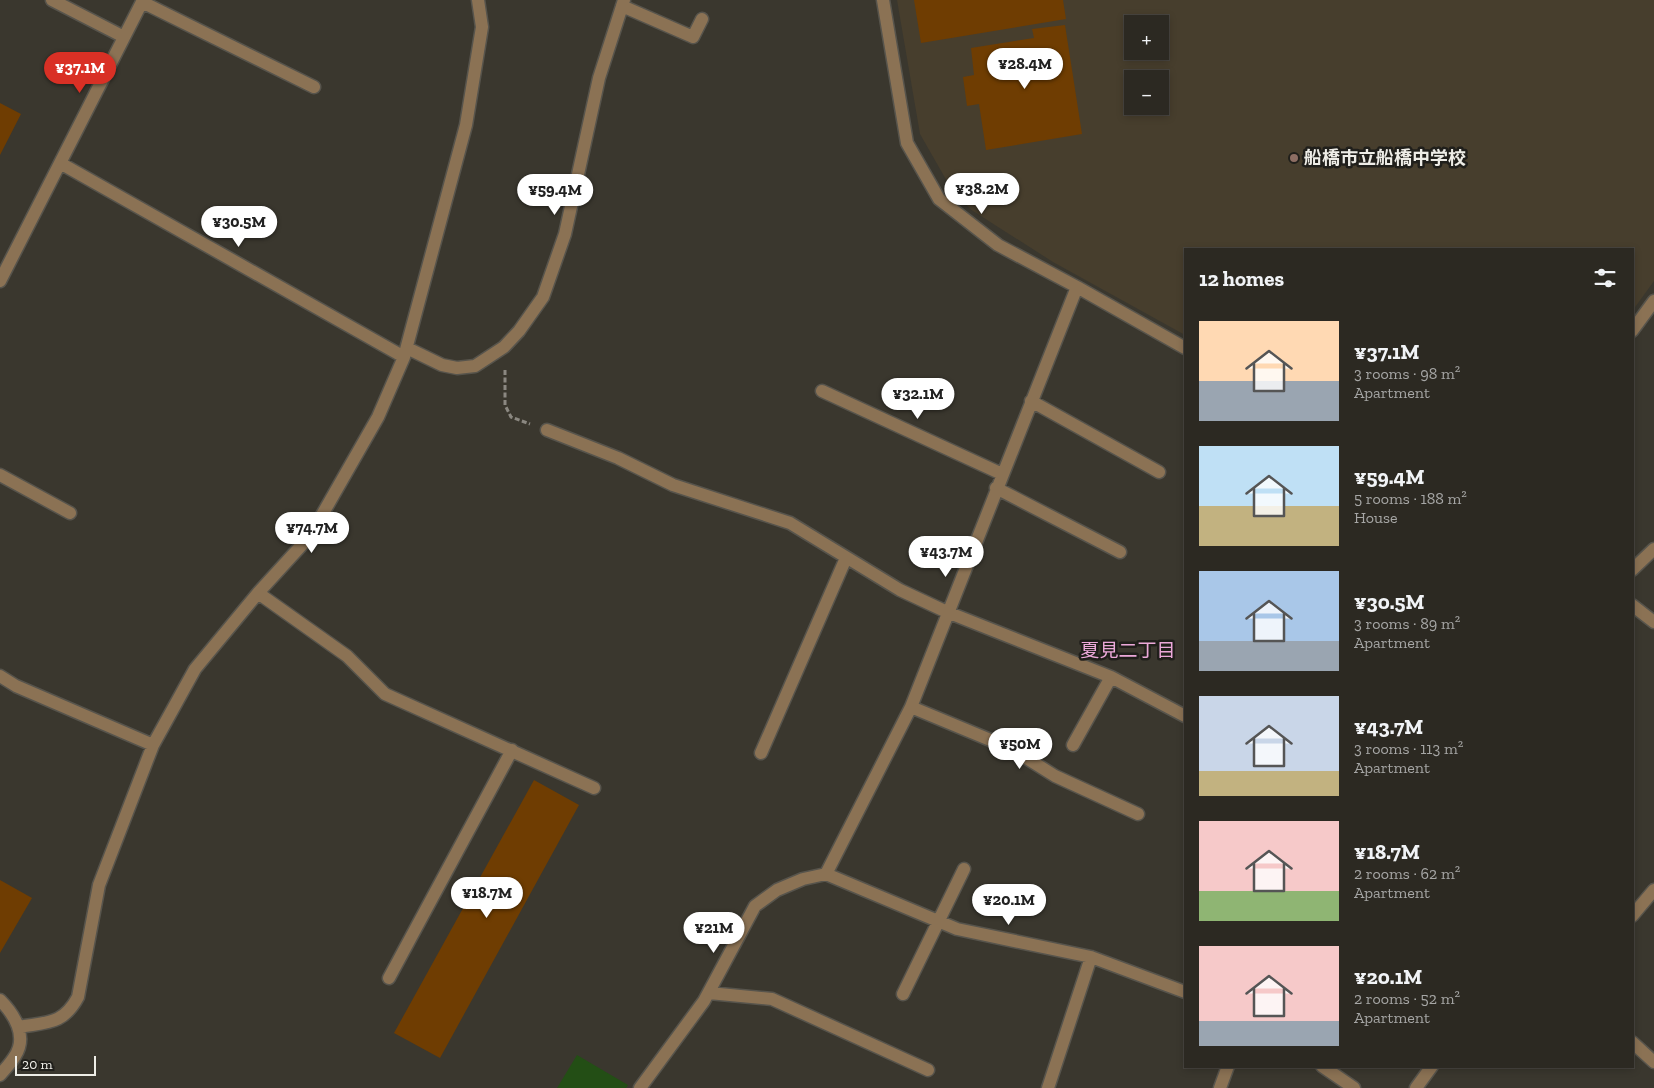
<!DOCTYPE html>
<meta charset="utf-8">
<style>
:root{--surface:#2c2922;--page:#38352f;--text:#f1f3f6;--muted:#a6a6a5;--line:#484540;--accent:#d93025}
body{margin:0;font-family:"Zilla Slab","Noto Sans JP",serif;background:var(--page);color:var(--text);height:100vh;display:flex;flex-direction:column;font-size:19px;white-space:nowrap}
*{box-sizing:border-box;margin:0}
p{font-size:16px;color:var(--muted)}
.icon{flex:none;width:28px;height:28px;fill:none;stroke:currentColor;stroke-width:2;stroke-linecap:round;stroke-linejoin:round}
.map{position:relative;flex:1;overflow:hidden}
.sheet{position:absolute;left:1184px;top:248px;width:450px;height:820px;display:flex;flex-direction:column;background:var(--surface);border-radius:0px;box-shadow:0 2px 8px #0003,0 0 0 1px var(--line)}
.sheet>*{flex:none}
.controls{position:absolute;left:1124px;top:15px;display:grid;gap:10px}
.controls a{display:grid;place-items:center;width:45px;height:45px;border-radius:0px;background:var(--surface);box-shadow:0 2px 8px #0003,0 0 0 1px var(--line);font-size:25px}
.scale{position:absolute;left:15px;bottom:12px;width:81px;box-sizing:border-box;padding-left:5px;border:2px solid #eeede7;border-top:0;font-size:14px;line-height:18px;white-space:nowrap;color:#eeede7;-webkit-text-stroke:4px #201f1b;paint-order:stroke}
.price{position:absolute;translate:-50% -42px;padding:0 11px;border-radius:18px;background:#fff;color:#222;font-size:16px;line-height:32px;filter:drop-shadow(0 1px 2px #0008)}
.price::after{content:'';position:absolute;left:50%;top:30px;width:15px;height:11px;margin-left:-8px;background:inherit;clip-path:polygon(0 0,100% 0,50% 100%)}
.price.selected{background:var(--accent);color:#fff}
ul{padding:0;list-style:none}
li{display:flex;align-items:center;gap:15px;height:125px;padding:0 15px}
li span{display:grid;place-items:center;flex:none;width:140px;height:100px;border-radius:0px;color:#555}
li>.icon{margin-inline-start:auto}
span .icon{width:60px;height:60px;fill:#fffc;stroke-width:1}
li b{font-size:21px}
h2{display:flex;justify-content:space-between;align-items:center;height:60px;padding:0 15px;font-size:21px}
.map>svg:first-child{display:block}
.education{fill:#473e2d;fill-rule:evenodd}
.green{fill:#234e15}
.building{fill:#6f3d02}
.lines{fill:none;stroke-linecap:round;stroke-linejoin:round}
.minor-casing{stroke:#57544c;stroke-width:15}
.path{stroke:#8b8881;stroke-width:3;stroke-dasharray:5 2.5;stroke-linecap:butt}
.minor{stroke:#8b7254;stroke-width:12}
.education-dot{fill:#8d6e63;stroke:#201f1b;stroke-width:2}
.labels{text-anchor:middle;stroke-width:5;stroke-linejoin:round;paint-order:stroke}
.poi-label{font-size:18px;font-weight:bold;fill:#eeede7;stroke:#201f1b;text-anchor:start}
.neighbourhood-label{font-size:19px;fill:#eba8d9;stroke:#201f1b}
</style>
<div class="map">
<svg width="1654" height="1088" viewBox="0 0 1654 1088">
<rect width="100%" height="100%" fill="#3a372e"/>
<path class="education" d="M 897,0 L 1654,0 L 1654,281 L 1633,310 L 1632,249 L 1185,249 L 1185,335 L 1053,262 L 970,209 L 948,183 L 920,134 ZM 1132,24 L 1160,24 L 1160,51 L 1132,51 ZM 1132,79 L 1160,79 L 1160,106 L 1132,106 Z"/>
<path class="green" d="M 577,1055 L 628,1085 L 626,1088 L 557,1088 Z"/>
<path class="building" d="M 914,0 L 1063,0 L 1066,19 L 921,43 Z
M 1065,25 L 1082,134 L 986,150 L 979,104 L 967,106 L 963,77 L 974,75 L 971,48 L 1034,38 L 1032,29 Z
M 0,103 L 21,114 L 0,155 Z
M 534,780 L 579,805 L 440,1058 L 394,1033 Z
M 0,880 L 32,898 L 0,953 Z"/>
<g class="lines">
<defs>
<path id="minor" d="M 52,0 L 124,37
M 883,0 L 907,143 L 939,199 L 998,245 L 1077,287 L 1185,348
M 142,2 L 314,87
M 622,6 L 693,37 L 702,19
M 60,163 L 404,357
M 0,281 L 143,0
M 1632,331 L 1654,301
M 407,348 L 442,365 L 457,368 L 475,366 L 504,347 L 519,331 L 543,297 L 565,234 L 599,78 L 624,0
M 822,391 L 1002,474
M 1031,401 L 1159,472
M 547,430 L 618,458 L 673,485 L 790,523 L 900,590 L 947,612 L 1111,677 L 1185,716
M 0,475 L 70,513
M 996,488 L 1120,552
M 1632,570 L 1654,549
M 258,593 L 347,656 L 385,694 L 594,788
M 1632,605 L 1654,622
M 0,676 L 16,686 L 153,745
M 911,707 L 1012,749 L 1055,776 L 1138,814
M 1073,745 L 1111,677
M 761,753 L 846,558
M 826,874 L 911,707 L 1077,287
M 1632,916 L 1654,890
M 389,978 L 512,750
M 709,993 L 772,999 L 928,1070
M 903,994 L 964,869
M 0,1000 C 14,1014 28,1036 15,1056 C 11,1063 5,1069 0,1075
M 19,1027 C 47,1022 63,1025 78,997 L 99,885 L 153,745 L 195,669 L 258,593 L 310,536 L 378,417 L 404,357 L 466,125 L 482,27 L 478,0
M 1632,1042 L 1654,1062
M 1322,1066 L 1354,1088
M 640,1088 L 704,1001 L 755,906 L 777,890 L 803,879 L 826,874 L 957,929 L 1091,957 L 1185,992
M 1048,1088 L 1091,957
M 1220,1088 L 1228,1066
M 1416,1088 L 1432,1066"/>
</defs>
<use href="#minor" class="minor-casing"/>
<path class="path" d="M 505,370 L 505,405 L 511,417 L 530,424"/>
<use href="#minor" class="minor"/>
</g>
<circle class="education-dot" cx="1294" cy="158" r="5"/>
<g class="labels">
<g class="poi-label">
<text x="1304" y="164">船橋市立船橋中学校</text>
</g>
<g class="neighbourhood-label">
<text x="1128" y="657">夏見二丁目</text>
</g>
</g>
</svg>
<div class="controls">
<a>+</a>
<a>−</a>
</div>
<div class="scale">20 m</div>
<b class="price" style="left:1025px;top:90px">¥28.4M</b>
<b class="price selected" style="left:80px;top:94px">¥37.1M</b>
<b class="price" style="left:982px;top:215px">¥38.2M</b>
<b class="price" style="left:555px;top:216px">¥59.4M</b>
<b class="price" style="left:239px;top:248px">¥30.5M</b>
<b class="price" style="left:918px;top:420px">¥32.1M</b>
<b class="price" style="left:312px;top:554px">¥74.7M</b>
<b class="price" style="left:946px;top:578px">¥43.7M</b>
<b class="price" style="left:1020px;top:770px">¥50M</b>
<b class="price" style="left:487px;top:919px">¥18.7M</b>
<b class="price" style="left:1009px;top:926px">¥20.1M</b>
<b class="price" style="left:714px;top:954px">¥21M</b>
<section class="sheet">
<h2>12 homes<svg class="icon" aria-label="filters" viewBox="0 0 24 24"><path d="M4 7h16M4 17h16"/><circle cx="9" cy="7" r="2"/><circle cx="15" cy="17" r="2"/></svg></h2>
<ul>
<li><span style="background:linear-gradient(#ffd9b3 60%,#9aa5b1 0)"><svg class="icon" aria-label="home" viewBox="0 0 24 24"><path d="M3 11l9-7 9 7M6 9v11h12V9"/></svg></span><div><b>¥37.1M</b><p>3 rooms · 98 m²</p><p>Apartment</p></div></li>
<li><span style="background:linear-gradient(#bfe0f5 60%,#c2b280 0)"><svg class="icon" aria-label="home" viewBox="0 0 24 24"><path d="M3 11l9-7 9 7M6 9v11h12V9"/></svg></span><div><b>¥59.4M</b><p>5 rooms · 188 m²</p><p>House</p></div></li>
<li><span style="background:linear-gradient(#a9c7e8 70%,#9aa5b1 0)"><svg class="icon" aria-label="home" viewBox="0 0 24 24"><path d="M3 11l9-7 9 7M6 9v11h12V9"/></svg></span><div><b>¥30.5M</b><p>3 rooms · 89 m²</p><p>Apartment</p></div></li>
<li><span style="background:linear-gradient(#c9d6e8 75%,#c2b280 0)"><svg class="icon" aria-label="home" viewBox="0 0 24 24"><path d="M3 11l9-7 9 7M6 9v11h12V9"/></svg></span><div><b>¥43.7M</b><p>3 rooms · 113 m²</p><p>Apartment</p></div></li>
<li><span style="background:linear-gradient(#f6c9c9 70%,#8fb573 0)"><svg class="icon" aria-label="home" viewBox="0 0 24 24"><path d="M3 11l9-7 9 7M6 9v11h12V9"/></svg></span><div><b>¥18.7M</b><p>2 rooms · 62 m²</p><p>Apartment</p></div></li>
<li><span style="background:linear-gradient(#f6c9c9 75%,#9aa5b1 0)"><svg class="icon" aria-label="home" viewBox="0 0 24 24"><path d="M3 11l9-7 9 7M6 9v11h12V9"/></svg></span><div><b>¥20.1M</b><p>2 rooms · 52 m²</p><p>Apartment</p></div></li>
</ul>
</section>
</div>
